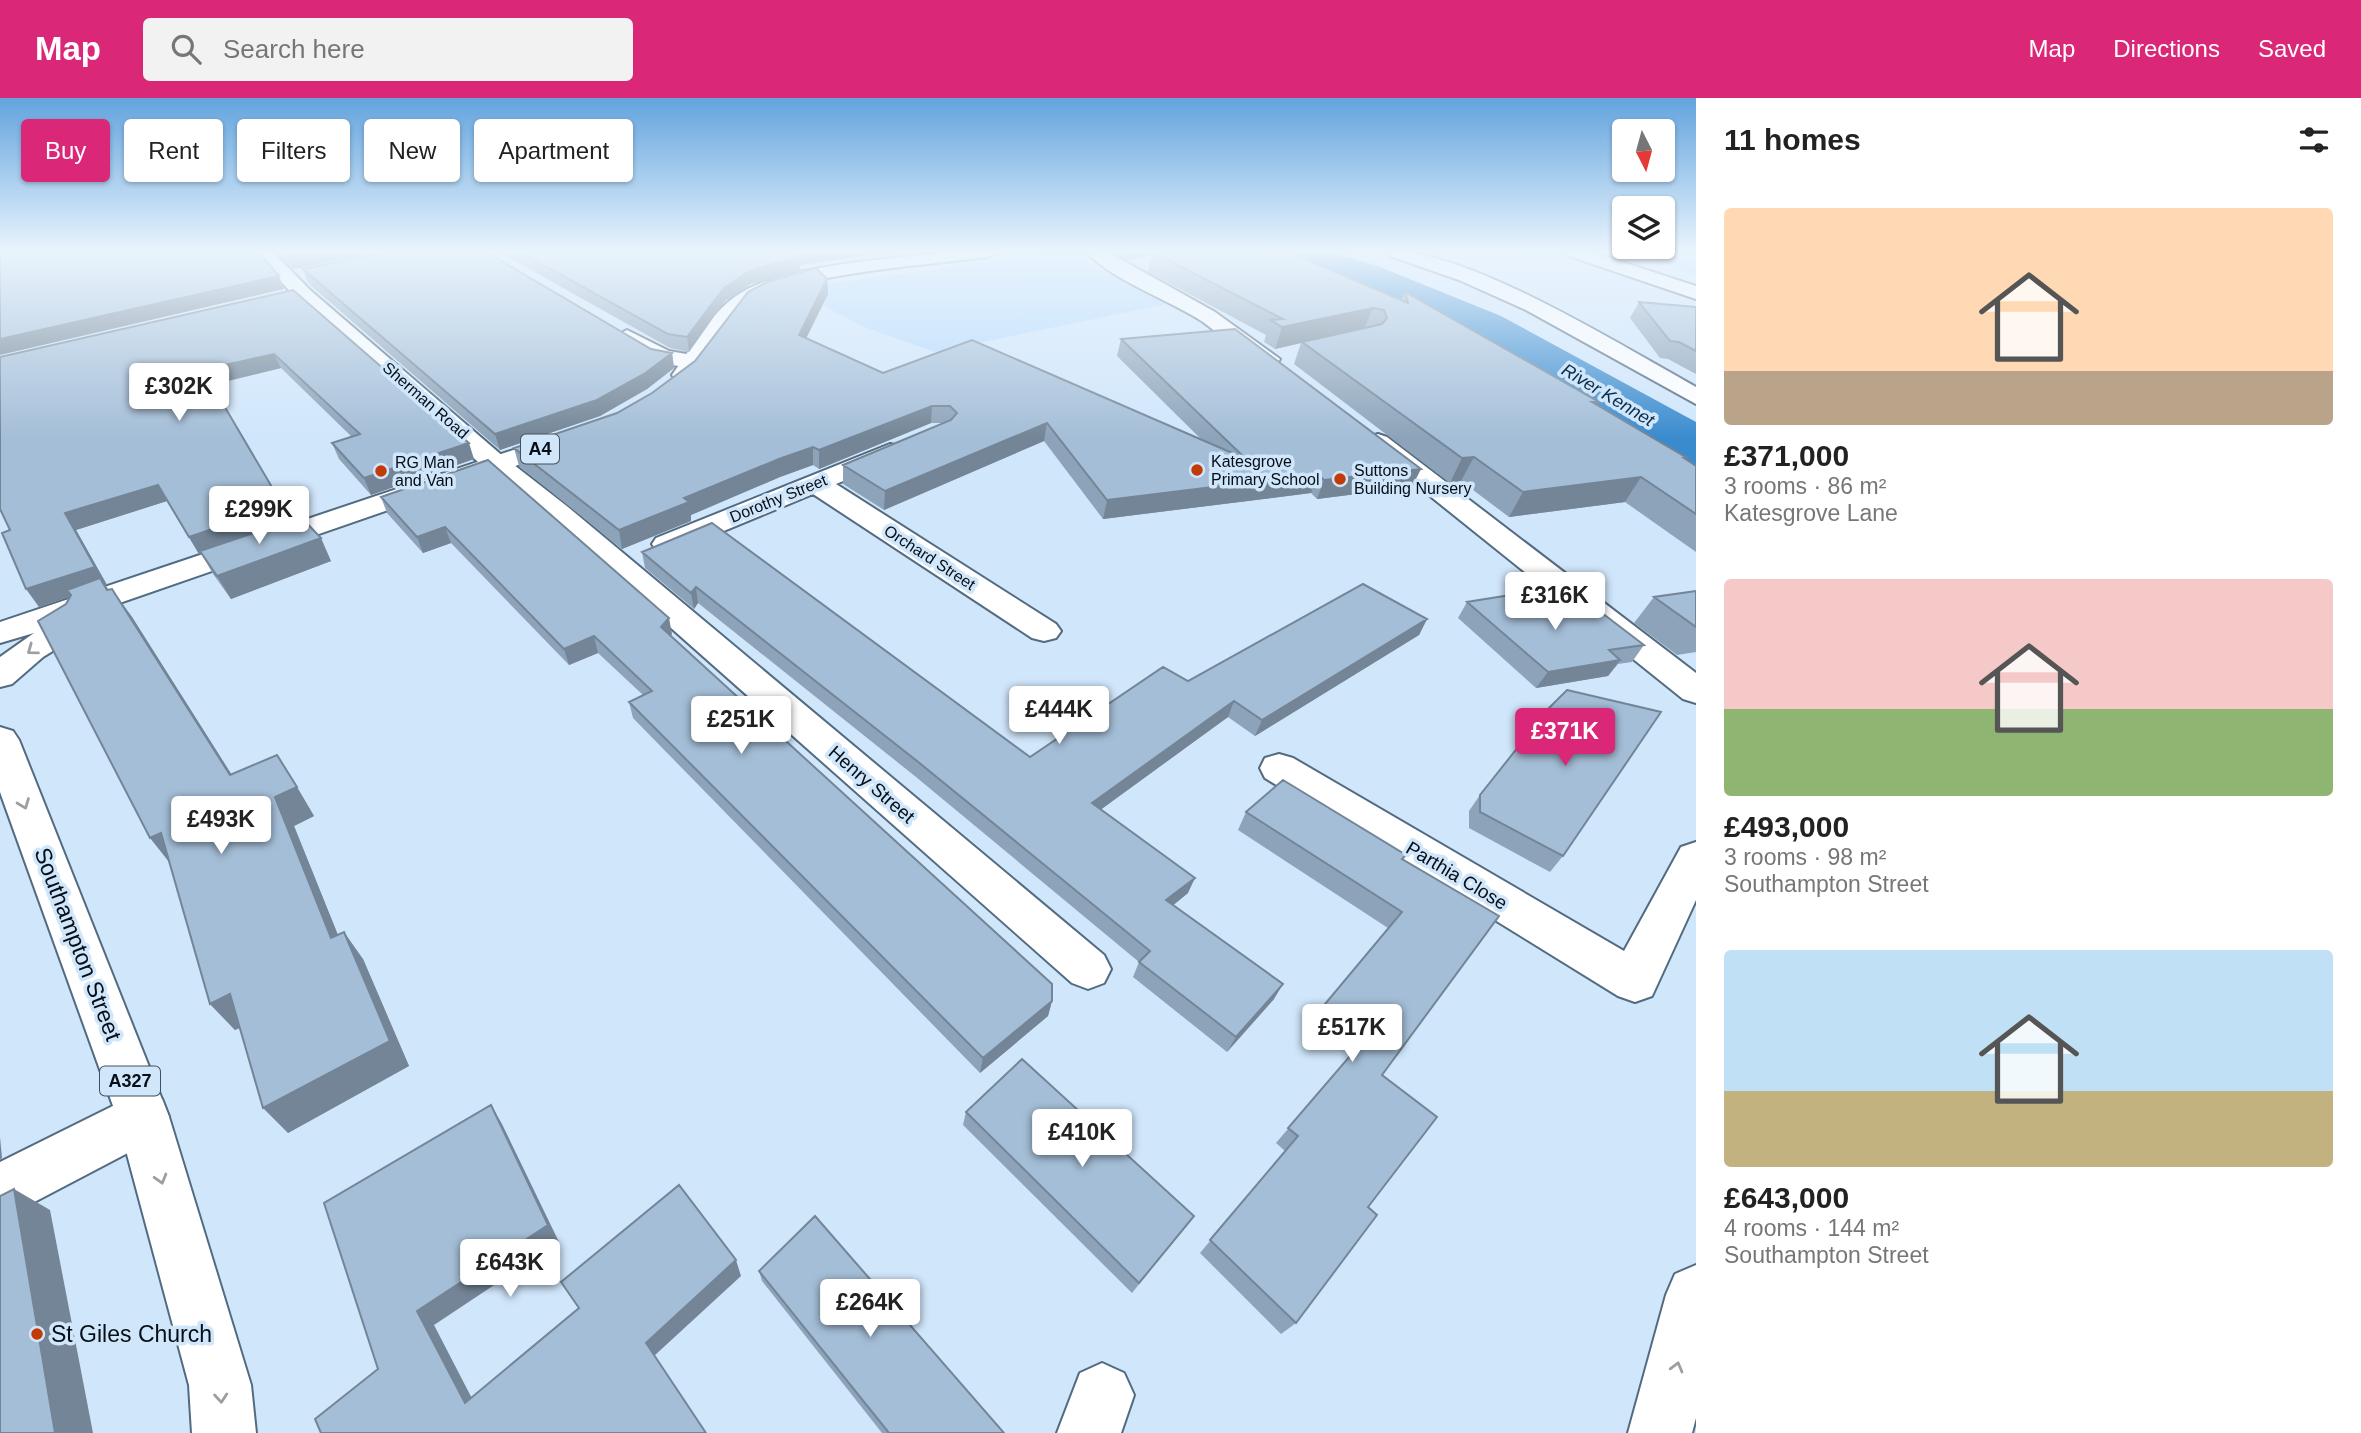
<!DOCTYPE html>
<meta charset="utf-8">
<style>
:root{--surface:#fff;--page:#f2f2f2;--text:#222;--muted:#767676;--accent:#db2777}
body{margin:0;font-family:Arial,sans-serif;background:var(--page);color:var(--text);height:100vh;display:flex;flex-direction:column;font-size:26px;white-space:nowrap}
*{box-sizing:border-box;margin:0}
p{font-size:23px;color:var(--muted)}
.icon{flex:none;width:38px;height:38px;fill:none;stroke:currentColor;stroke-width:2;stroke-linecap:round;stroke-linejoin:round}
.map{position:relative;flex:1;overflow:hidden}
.details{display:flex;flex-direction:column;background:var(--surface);width:665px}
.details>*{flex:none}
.guide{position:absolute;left:21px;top:21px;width:665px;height:63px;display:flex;gap:14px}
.needle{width:46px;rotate:174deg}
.fabs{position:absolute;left:1612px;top:21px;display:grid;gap:14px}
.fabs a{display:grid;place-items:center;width:63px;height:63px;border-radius:7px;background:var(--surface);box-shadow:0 2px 5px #0004;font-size:35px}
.price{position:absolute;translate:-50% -60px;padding:0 16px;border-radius:7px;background:#fff;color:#222;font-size:23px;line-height:46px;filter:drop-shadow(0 2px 4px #0008)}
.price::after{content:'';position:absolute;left:50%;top:42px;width:21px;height:16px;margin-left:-10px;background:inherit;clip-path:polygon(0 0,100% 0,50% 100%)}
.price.selected{background:var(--accent);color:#fff}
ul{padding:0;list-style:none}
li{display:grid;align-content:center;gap:14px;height:371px;padding:0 28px}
li span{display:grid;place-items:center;height:217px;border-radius:7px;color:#555}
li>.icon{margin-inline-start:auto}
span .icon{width:126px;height:126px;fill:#fffc;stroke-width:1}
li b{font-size:30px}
h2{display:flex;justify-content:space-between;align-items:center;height:84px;padding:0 28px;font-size:30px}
.chip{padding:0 24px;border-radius:7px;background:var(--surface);box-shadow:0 2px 5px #0004;font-size:24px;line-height:63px}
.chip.selected{background:var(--accent);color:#fff}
header{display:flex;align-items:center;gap:42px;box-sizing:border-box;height:98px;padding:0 35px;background:var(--accent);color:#fff}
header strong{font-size:33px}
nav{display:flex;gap:38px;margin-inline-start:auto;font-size:24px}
.search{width:490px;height:63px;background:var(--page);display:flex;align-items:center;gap:18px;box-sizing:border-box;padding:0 24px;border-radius:7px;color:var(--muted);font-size:26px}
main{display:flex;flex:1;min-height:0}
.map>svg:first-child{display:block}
.green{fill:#b3d9fd}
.water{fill:#3a8bce}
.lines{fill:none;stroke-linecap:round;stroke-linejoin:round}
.minor-casing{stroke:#536b81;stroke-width:4}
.primary-casing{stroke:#536b81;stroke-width:4}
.trunk-casing{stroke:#536b81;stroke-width:4}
.minor{fill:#fff;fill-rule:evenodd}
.primary{fill:#fff;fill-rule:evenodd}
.trunk{fill:#fff;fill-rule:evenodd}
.wall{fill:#8da3b9}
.shaded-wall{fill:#738596}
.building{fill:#a4bed7;stroke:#738596;stroke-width:2}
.oneway{stroke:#9b9fa2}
.poi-dot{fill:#c23b06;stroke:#d0e6fb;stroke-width:2.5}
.labels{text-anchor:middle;stroke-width:7;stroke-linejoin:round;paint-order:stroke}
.far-street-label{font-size:16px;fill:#060f17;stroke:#d0e6fb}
.far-poi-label{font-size:16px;fill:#060f17;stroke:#d0e6fb;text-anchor:start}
.far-water-label{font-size:18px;font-style:italic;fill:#0b2d49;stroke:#d0e6fb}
.shield{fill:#d0e6fb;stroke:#43505b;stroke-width:2}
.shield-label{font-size:18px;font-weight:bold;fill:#060f17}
.street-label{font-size:19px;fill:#060f17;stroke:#d0e6fb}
.near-street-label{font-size:23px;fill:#060f17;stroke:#d0e6fb}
.near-poi-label{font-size:23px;fill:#060f17;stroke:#d0e6fb;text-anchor:start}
</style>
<header>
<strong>Map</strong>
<div class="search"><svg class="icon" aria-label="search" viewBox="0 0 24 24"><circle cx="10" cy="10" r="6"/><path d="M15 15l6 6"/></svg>Search here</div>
<nav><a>Map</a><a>Directions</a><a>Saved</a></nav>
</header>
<main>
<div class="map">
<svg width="1696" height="1335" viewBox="0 0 1696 1335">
<rect width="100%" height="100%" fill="#d0e6fb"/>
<path class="green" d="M 1067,154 L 1166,206 L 935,254 L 864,229 L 822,207 L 823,186 Z
M 1622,154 L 1696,154 L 1696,177 Z"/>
<path class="water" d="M 1236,154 L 1332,154 L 1375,167 L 1501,218 L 1696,324 L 1696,374 L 1407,203 L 1330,175 Z"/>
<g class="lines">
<defs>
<path id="minor" d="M 254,154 L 273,154 L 310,192 L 505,360 L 568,409 L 1104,857 L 1111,871 L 1104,885 L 1088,891 L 1072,885 L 548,421 L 487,372 L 296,200 Z
M 1087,154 L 1108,154 L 1215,214 L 1280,261 L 1277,266 C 1256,271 1221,237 1203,224 C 1174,204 1107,180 1087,154 Z
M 1387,154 C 1461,147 1627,251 1696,289 L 1696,306 L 1526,212 L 1459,182 L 1390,158 Z
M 627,232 L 669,253 L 704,259 L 707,264 L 696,271 L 655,264 L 619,243 L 616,238 Z
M 1378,336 L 1387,339 L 1696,575 L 1696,605 L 1683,601 L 1369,349 L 1365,344 L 1369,339 Z
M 890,346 L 899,348 L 903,354 L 899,360 L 836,386 L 1056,526 L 1061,533 L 1056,540 L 1044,543 L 1032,540 L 813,396 L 678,452 L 667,455 L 656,452 L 652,446 L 656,440 Z
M 1279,656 L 1293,660 L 1624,853 L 1681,749 L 1696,744 L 1696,802 L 1652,898 L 1635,904 L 1618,898 L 1265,680 L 1260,670 L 1265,660 Z
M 143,993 L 162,1001 L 169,1019 L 162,1037 L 0,1122 L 0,1064 Z
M 1102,1265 L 1124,1275 L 1134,1297 L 1121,1335 L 1057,1335 L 1080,1275 Z"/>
<path id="primary" d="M 949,154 L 996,154 L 987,159 C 929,167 796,175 751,206 C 727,223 709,258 692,282 L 676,282 L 672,277 C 690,252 710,216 736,198 C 776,168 896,160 949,154 Z
M 564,335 L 573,338 L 577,343 L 573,348 L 82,518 L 89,526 L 85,533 L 43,559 L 12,586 L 0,589 L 0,559 L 34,535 L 0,545 L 0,524 Z
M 0,629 L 13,633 L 19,642 L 169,1019 L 251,1287 L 256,1335 L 192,1335 L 189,1287 L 117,1019 L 0,694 Z
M 1696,1167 L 1696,1320 L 1692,1335 L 1628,1335 L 1666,1197 L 1675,1176 Z"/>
<path id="trunk" d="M 1566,154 L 1592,154 L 1696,188 L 1696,201 L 1569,158 Z"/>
</defs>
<use href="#minor" class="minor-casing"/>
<use href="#primary" class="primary-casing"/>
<use href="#trunk" class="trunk-casing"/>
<use href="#minor" class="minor"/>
<use href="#primary" class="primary"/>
<use href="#trunk" class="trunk"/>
</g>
<path class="wall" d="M 276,154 L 382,154 L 293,171 Z
M 499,154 L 891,154 L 800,167 L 800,172 L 751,186 L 725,203 L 689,254 L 670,250 Z
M 1112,154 L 1288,154 L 1401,202 L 1405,194 L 1687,360 L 1686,362 L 1696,368 L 1696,454 L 1625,404 L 1509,419 L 1461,383 L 1450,385 L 1294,266 L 1301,245 L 1275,251 L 1264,244 L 1266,237 L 1148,174 L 1151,157 L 1126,162 Z
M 303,171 L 651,251 L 672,255 L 674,270 L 647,291 L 600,318 L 500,352 L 308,185 Z
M 827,181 L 828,196 L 806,241 L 883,275 L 1202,342 L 1117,258 L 1121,241 L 1412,389 L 1317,401 L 1311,395 L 1103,421 L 1044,343 L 884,412 L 843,386 L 843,367 L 945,325 L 931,325 L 819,371 L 813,367 L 780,379 L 691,417 L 691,423 L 622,451 L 519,368 L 514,350 L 617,315 L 652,295 Z
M 293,192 L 474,361 L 371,397 L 339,361 L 332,345 L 352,339 L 281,270 L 212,287 L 276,396 L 286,406 L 294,421 L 331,463 L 231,501 L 213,476 L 201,455 L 199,456 L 167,403 L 76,432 L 107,487 L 105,487 L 132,519 L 232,677 L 295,686 L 314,718 L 294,728 L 338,837 L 363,861 L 409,968 L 288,1035 L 240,930 L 235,932 L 210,906 L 169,764 L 66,506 L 70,498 L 39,509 L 10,432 Z
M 1639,204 L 1696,209 L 1696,276 L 1668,261 L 1660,260 L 1630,220 Z
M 381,399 L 672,536 L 670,538 L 1052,903 L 1048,918 L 980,975 L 633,620 L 629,604 L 643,597 L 598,555 L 569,567 L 451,445 L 423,455 L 387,415 Z
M 642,454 L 1030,659 L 1188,583 L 1427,521 L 1419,537 L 1255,638 L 1228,619 L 1101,711 L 1188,795 L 1173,807 L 1274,901 L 1227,954 L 1133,879 L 1139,864 L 916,679 L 698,505 L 694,511 L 645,470 Z
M 1696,493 L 1696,554 L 1677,557 L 1634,525 L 1654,499 Z
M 1467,504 L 1568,519 L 1644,547 L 1632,564 L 1618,566 L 1608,578 L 1536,590 L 1458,520 Z
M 1480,697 L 1563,758 L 1550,774 L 1469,730 L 1469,713 Z
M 1246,714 L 1403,761 L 1499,818 L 1382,977 L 1368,1109 L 1296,1225 L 1281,1236 L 1200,1155 L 1285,1053 L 1276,1045 L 1355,952 L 1314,923 L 1325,906 L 1388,830 L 1238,732 Z
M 966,1014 L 1194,1118 L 1132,1195 L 963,1027 Z
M 759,1173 L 1004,1335 L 882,1335 L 762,1183 Z"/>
<path class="shaded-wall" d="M 311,154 L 382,154 L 293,171 L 288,158 Z
M 795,154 L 891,154 L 800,167 L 800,172 L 751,186 L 725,203 L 689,254 L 687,239 L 724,190 L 750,173 Z
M 1128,154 L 1172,154 L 1152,154 L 1151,157 L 1126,162 Z
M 279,178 L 284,191 L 0,257 L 0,241 Z
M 827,181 L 828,196 L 799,254 L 799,237 Z
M 1373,210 L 1364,231 L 1302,244 L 1301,245 L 1275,251 L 1282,229 Z
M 672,255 L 674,270 L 647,291 L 600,318 L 500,352 L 495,336 Z
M 274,256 L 281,270 L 210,287 L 203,272 Z
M 932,308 L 931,325 L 819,371 L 819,352 Z
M 1047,325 L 1044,343 L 884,412 L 885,393 Z
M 469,345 L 474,361 L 371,397 L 364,380 Z
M 813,349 L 813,367 L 780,379 L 691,417 L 691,423 L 622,451 L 619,432 L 684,400 L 779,361 Z
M 1474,359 L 1461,383 L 1450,385 L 1462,360 Z
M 1421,371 L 1412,389 L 1317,401 L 1324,382 Z
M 1318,376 L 1311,395 L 1103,421 L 1107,402 Z
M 1641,379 L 1625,404 L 1509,419 L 1523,394 Z
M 158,387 L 167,403 L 76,432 L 107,487 L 105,487 L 127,521 L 104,487 L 39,509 L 26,491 L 65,415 Z
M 286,406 L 294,423 L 199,456 L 189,439 Z
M 445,429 L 451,445 L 423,455 L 417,439 Z
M 321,440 L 331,463 L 231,501 L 217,478 Z
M 696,489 L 698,505 L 694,511 L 691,495 Z
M 112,491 L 132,519 L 250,706 L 230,677 Z
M 669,520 L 672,536 L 664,545 L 661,529 Z
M 1427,521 L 1419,537 L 1255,638 L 1262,622 Z
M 594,538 L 598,555 L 569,567 L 564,551 Z
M 1620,562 L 1608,578 L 1536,590 L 1548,574 Z
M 1234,603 L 1228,619 L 1088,721 L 1092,705 Z
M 297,689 L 314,718 L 294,728 L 350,867 L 331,840 L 275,699 Z
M 161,735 L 173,769 L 150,740 Z
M 1195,780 L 1188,795 L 1160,818 L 1166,802 Z
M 344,834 L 363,861 L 409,968 L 288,1035 L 263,1010 Z
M 1283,886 L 1274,901 L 1227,954 L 1236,939 Z
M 230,896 L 254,923 L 235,932 L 210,906 Z
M 1052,903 L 1048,918 L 980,975 L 983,960 Z
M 491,1007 L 502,1026 L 559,1144 L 434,1227 L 480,1316 L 465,1305 L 417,1213 Z
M 0,1039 L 2,1060 L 0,1062 Z
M 14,1091 L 50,1112 L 93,1335 L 55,1335 Z
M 736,1162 L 741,1178 L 654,1258 L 646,1245 Z"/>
<path class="building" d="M 0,154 L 259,154 L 279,178 L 0,241 Z
M 283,154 L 311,154 L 288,158 Z
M 390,154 L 486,154 L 651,251 L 672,255 L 644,276 L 597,302 L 495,336 L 303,171 Z
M 520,154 L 801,154 L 795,154 L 800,158 L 750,173 L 724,190 L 687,239 L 668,236 Z
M 1152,154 L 1288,154 L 1408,205 L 1405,194 L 1599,304 L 1592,304 L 1687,360 L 1684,360 L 1696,368 L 1696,416 L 1641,379 L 1523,394 L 1474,359 L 1462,360 L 1302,244 L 1382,226 L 1387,220 L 1384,212 L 1373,210 L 1282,229 L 1271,222 L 1283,221 Z
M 816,170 L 827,181 L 799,237 L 883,275 L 972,242 L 1246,361 L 1121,241 L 1235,231 L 1421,371 L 1324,382 L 1318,376 L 1107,402 L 1047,325 L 885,393 L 843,367 L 951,322 L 957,315 L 950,308 L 932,308 L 819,352 L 813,349 L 779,361 L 684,400 L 689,404 L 619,432 L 514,350 L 617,315 L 652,295 L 695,263 L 748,194 L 767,184 Z
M 293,192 L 469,345 L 364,380 L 332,345 L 360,336 L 274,256 L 203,272 L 276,396 L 286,406 L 189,439 L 158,387 L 65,415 L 95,469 L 26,491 L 2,435 L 10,432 L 0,411 L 0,259 Z
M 1639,204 L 1696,209 L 1696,253 L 1679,244 L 1670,243 Z
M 488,362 L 669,520 L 661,529 L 1052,886 L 1052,903 L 983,960 L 629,604 L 652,593 L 594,538 L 564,551 L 445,429 L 417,439 L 381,399 Z
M 301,419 L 321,440 L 217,478 L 200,453 Z
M 712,425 L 1030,659 L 1163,569 L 1188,583 L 1363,486 L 1427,521 L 1262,622 L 1234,603 L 1092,705 L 1195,780 L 1166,802 L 1283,886 L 1236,939 L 1139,864 L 1150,853 L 917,663 L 696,489 L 691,495 L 642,454 Z
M 100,480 L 107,492 L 112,491 L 230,677 L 277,657 L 297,689 L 275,699 L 331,840 L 344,834 L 390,943 L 263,1010 L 230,896 L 210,906 L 161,735 L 150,740 L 38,523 L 66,506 L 71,497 L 67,492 Z
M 1535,493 L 1568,519 L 1602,515 L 1644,547 L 1609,552 L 1620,562 L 1548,574 L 1467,504 Z
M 1696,493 L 1696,529 L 1654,499 Z
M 1567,592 L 1661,614 L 1563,758 L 1480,714 L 1480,697 L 1549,610 Z
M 1283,682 L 1406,757 L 1402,761 L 1499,818 L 1382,977 L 1437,1019 L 1368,1109 L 1377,1117 L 1296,1225 L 1210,1142 L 1298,1038 L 1288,1030 L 1369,936 L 1325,906 L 1402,814 L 1246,714 Z
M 1022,961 L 1194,1118 L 1139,1185 L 966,1014 Z
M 491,1007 L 548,1127 L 417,1213 L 465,1305 L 579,1210 L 561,1184 L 679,1087 L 736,1162 L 646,1245 L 706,1335 L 321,1335 L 315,1321 L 378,1271 L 324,1105 Z
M 14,1091 L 55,1335 L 0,1335 L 0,1098 Z
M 815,1118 L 1004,1335 L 889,1335 L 759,1173 Z"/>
<defs><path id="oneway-chevron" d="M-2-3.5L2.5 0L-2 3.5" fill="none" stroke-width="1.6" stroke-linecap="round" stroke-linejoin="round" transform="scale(1.75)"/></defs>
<g class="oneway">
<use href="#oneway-chevron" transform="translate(32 552) rotate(144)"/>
<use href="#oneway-chevron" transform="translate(24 706) rotate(69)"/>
<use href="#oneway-chevron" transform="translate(161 1081) rotate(74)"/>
<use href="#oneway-chevron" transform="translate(1677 1269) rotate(-75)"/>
<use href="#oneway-chevron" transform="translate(221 1300) rotate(85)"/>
</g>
<linearGradient id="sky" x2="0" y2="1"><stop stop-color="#62a4de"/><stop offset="0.45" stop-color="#eaf4fd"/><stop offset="1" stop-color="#eaf4fd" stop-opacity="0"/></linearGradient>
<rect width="1696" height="340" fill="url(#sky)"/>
<g class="poi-dot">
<circle cx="1197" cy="372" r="7"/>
<circle cx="381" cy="373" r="7"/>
<circle cx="1340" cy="381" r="7"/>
<circle cx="37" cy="1236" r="7"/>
</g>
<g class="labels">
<g class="far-street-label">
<text transform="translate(426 302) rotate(41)" y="6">Sherman Road</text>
<text transform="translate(778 400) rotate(-22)" y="6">Dorothy Street</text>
<text transform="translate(930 459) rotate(33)" y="6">Orchard Street</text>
</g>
<g class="far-poi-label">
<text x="1211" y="369">Katesgrove<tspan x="1211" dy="18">Primary School</tspan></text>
<text x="395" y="370">RG Man<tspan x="395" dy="18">and Van</tspan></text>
<text x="1354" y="378">Suttons<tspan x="1354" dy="18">Building Nursery</tspan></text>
</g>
<g class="far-water-label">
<text transform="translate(1608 297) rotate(31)" y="6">River Kennet</text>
</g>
<g class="shield">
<rect x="521" y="336.5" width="38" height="29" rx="5"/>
<rect x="100" y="968.5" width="60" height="29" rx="5"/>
</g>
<g class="shield-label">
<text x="540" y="357">A4</text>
<text x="130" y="989">A327</text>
</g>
<g class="street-label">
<text transform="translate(872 686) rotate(41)" y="7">Henry Street</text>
<text transform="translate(1457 777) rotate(31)" y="7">Parthia Close</text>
</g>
<g class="near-street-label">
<text transform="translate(78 846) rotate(69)" y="8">Southampton Street</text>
</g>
<g class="near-poi-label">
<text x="51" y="1244">St Giles Church</text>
</g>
</g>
</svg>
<div class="fabs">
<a><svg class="needle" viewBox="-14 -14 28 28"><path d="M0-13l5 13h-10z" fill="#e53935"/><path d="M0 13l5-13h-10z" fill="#767676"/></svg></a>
<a><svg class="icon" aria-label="layers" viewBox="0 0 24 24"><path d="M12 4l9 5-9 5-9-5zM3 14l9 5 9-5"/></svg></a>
</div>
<b class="price" style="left:179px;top:325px">£302K</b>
<b class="price" style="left:259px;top:448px">£299K</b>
<b class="price" style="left:1555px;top:534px">£316K</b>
<b class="price" style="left:1059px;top:648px">£444K</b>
<b class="price" style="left:741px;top:658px">£251K</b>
<b class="price selected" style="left:1565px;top:670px">£371K</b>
<b class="price" style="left:221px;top:758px">£493K</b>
<b class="price" style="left:1352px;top:966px">£517K</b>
<b class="price" style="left:1082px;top:1071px">£410K</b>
<b class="price" style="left:510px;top:1201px">£643K</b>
<b class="price" style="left:870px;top:1241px">£264K</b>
<div class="guide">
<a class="chip selected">Buy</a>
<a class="chip">Rent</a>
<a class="chip">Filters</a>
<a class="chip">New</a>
<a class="chip">Apartment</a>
</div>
</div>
<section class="details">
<h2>11 homes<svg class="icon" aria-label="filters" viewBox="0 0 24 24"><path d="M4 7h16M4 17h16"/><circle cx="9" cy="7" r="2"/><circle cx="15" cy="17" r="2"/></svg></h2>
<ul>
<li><span style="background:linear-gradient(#ffd9b3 75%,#b9a48a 0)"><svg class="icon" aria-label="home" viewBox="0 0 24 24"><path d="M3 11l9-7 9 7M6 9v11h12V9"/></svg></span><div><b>£371,000</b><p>3 rooms · 86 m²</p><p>Katesgrove Lane</p></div></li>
<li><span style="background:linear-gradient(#f6c9c9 60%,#8fb573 0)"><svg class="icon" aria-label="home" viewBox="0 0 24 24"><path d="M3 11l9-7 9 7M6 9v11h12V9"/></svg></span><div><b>£493,000</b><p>3 rooms · 98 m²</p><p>Southampton Street</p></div></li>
<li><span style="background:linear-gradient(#bfe0f5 65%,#c2b280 0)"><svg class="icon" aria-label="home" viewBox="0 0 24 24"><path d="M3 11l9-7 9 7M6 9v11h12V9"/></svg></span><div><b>£643,000</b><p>4 rooms · 144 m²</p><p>Southampton Street</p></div></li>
</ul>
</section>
</main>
